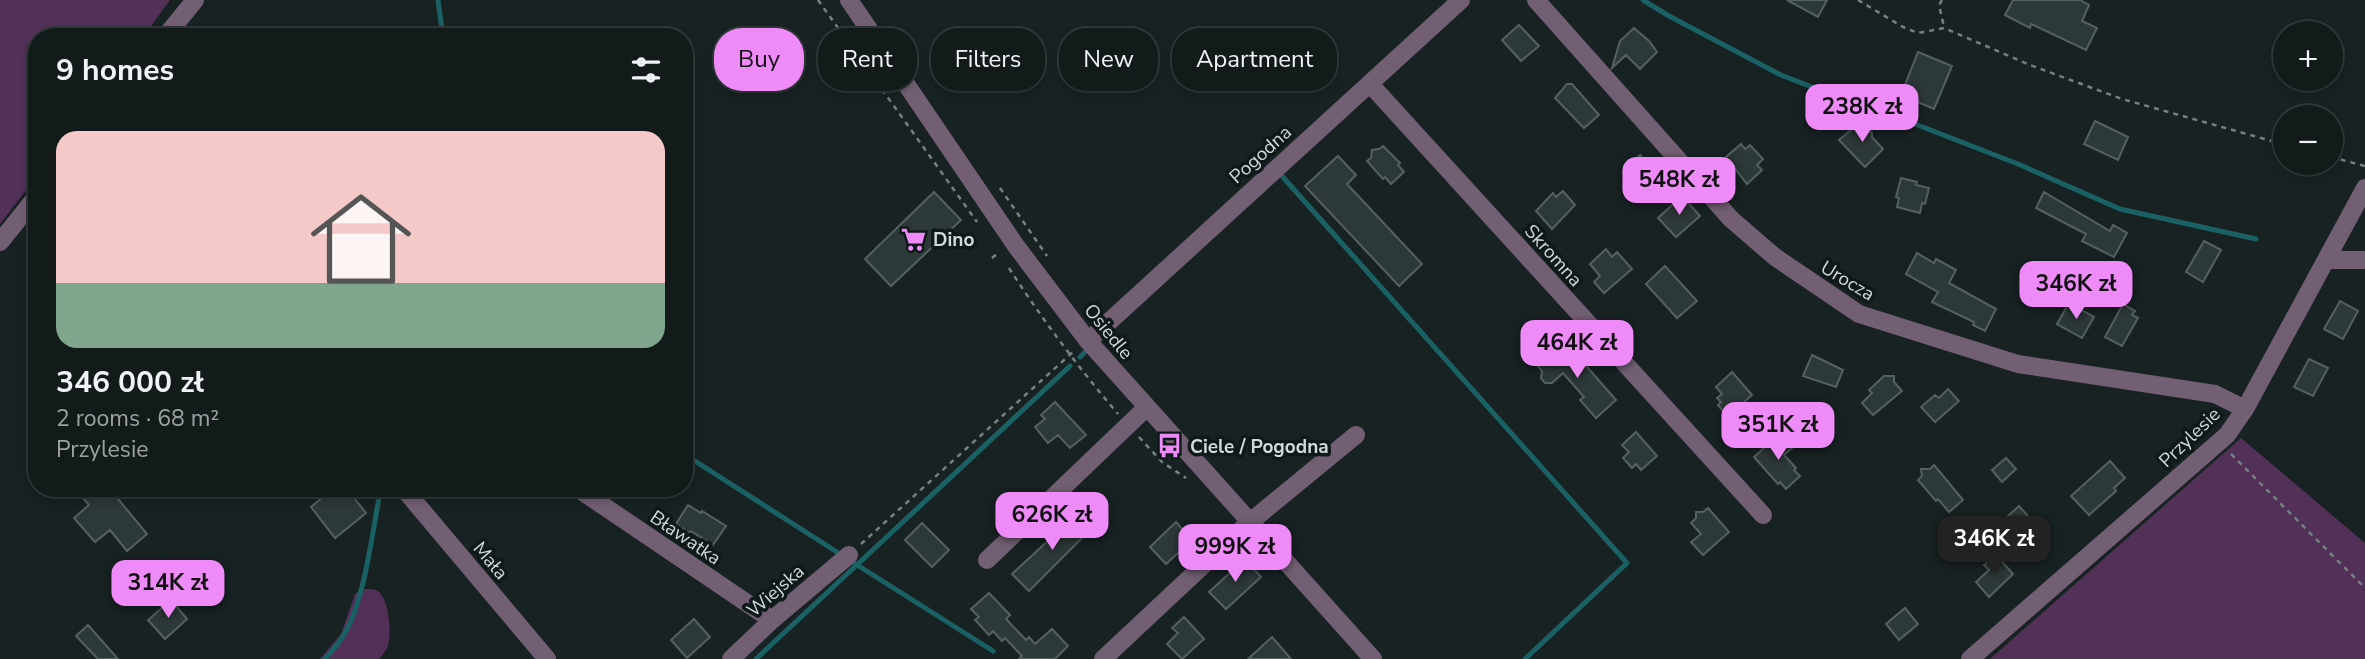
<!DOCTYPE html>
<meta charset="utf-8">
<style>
:root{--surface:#121a1a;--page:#1b2323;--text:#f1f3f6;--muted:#9ca1a2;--line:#313839;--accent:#ee8bf8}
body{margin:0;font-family:"Nunito Sans",sans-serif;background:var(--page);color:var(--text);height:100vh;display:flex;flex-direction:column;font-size:26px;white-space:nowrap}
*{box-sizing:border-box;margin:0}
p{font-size:23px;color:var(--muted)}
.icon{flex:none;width:38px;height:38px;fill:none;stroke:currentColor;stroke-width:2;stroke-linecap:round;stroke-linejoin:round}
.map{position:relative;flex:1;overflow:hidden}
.sheet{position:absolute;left:28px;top:28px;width:665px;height:469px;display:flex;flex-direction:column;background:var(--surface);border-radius:28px;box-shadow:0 4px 10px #0003,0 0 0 2px var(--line)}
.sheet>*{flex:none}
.guide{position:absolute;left:714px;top:28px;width:665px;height:63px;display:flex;gap:14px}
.tools{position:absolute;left:2273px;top:21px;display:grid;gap:14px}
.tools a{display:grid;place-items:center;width:70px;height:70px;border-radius:50%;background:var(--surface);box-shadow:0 4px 10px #0003,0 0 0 2px var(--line);font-size:35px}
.price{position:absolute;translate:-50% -60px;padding:0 16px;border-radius:14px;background:var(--accent);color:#111;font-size:23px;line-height:46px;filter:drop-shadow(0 2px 4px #0008)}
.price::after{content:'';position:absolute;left:50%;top:42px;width:21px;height:16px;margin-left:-10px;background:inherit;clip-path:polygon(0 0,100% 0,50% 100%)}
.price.selected{background:#222;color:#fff}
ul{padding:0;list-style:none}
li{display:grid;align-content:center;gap:14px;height:371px;padding:0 28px}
li span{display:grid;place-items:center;height:217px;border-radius:21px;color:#555}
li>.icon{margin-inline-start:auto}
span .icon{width:126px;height:126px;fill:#fffc;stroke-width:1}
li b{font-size:30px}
h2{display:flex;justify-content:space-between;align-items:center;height:84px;padding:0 28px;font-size:30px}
.pill{padding:0 24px;border-radius:28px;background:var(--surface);box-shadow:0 4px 10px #0003,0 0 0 2px var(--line);font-size:24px;line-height:63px}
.pill.selected{background:var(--accent);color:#111}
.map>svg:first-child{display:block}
.green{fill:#533057}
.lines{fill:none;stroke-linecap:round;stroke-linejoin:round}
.stream{stroke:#1a6165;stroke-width:5}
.building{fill:#2d3838;stroke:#546061;stroke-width:2}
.path{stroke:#788181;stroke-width:2.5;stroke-dasharray:5 5;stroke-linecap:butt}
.minor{stroke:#725f73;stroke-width:18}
.labels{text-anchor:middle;stroke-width:7;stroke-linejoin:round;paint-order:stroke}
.street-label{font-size:19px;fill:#d2d9d9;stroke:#0f191a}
.poi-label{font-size:19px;font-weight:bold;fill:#d2d9d9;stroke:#0f191a;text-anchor:start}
</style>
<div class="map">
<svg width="2365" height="659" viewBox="0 0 2365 659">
<rect width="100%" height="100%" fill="#182223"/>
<path class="green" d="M 0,0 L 170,0 L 143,37 L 37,37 L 37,176 L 0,224 Z
M 2241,438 L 2365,543 L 2365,659 L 1990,659 Z
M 364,589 C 368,589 372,589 376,590 C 389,596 392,632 388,645 C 387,650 383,654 379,659 L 320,659 L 341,634 L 355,594 Z"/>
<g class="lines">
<path class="stream" d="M 438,0 L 443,37
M 1643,0 L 1669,16 L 1781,75 L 1853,103 L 1879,110 L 2018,164 L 2120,209 L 2256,239
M 1281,175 L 1627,563 L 1525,659
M 1080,357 L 1084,353
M 684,454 L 840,554
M 854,563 L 993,651
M 325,659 C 332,651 340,642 345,633 C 366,595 372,531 381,488
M 756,659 L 1070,366"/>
</g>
<path class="building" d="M 1787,0 L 1827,0 L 1818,17 Z
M 2013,0 L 2080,0 L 2089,5 L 2082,21 L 2097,28 L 2086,50 L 2031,24 L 2030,28 L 2005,15 Z
M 1519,25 L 1539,46 L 1521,61 L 1502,40 Z
M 1634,28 L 1649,41 L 1657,52 L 1640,69 L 1626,55 L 1612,68 L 1620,41 Z
M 1918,52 L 1952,66 L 1934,109 L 1901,95 Z
M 1567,84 L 1572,84 L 1599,115 L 1584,128 L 1555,98 Z
M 2095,121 L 2128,137 L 2118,160 L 2084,144 Z
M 1859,123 L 1863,127 L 1867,127 L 1872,133 L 1872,137 L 1883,149 L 1865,167 L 1839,140 Z
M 1741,144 L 1745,149 L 1750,145 L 1763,159 L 1757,165 L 1762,170 L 1747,184 L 1726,157 Z
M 1383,146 L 1400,163 L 1398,165 L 1404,172 L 1391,184 L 1385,177 L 1383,179 L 1367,161 L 1371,158 L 1372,150 L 1379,149 Z
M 1640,155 L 1661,178 L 1646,192 L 1625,169 Z
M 1338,156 L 1356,175 L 1347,184 L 1422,264 L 1399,286 L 1305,186 Z
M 1901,178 L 1917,182 L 1916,185 L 1929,188 L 1925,204 L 1922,203 L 1920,213 L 1897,207 L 1899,198 L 1896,197 Z
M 1563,191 L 1575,205 L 1552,229 L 1536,211 L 1553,193 L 1556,197 Z
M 934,192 L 961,220 L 891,286 L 865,259 Z
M 2044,192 L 2110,231 L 2113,225 L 2127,233 L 2114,257 L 2082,241 L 2086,234 L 2036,208 Z
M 1682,196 L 1700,216 L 1676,237 L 1658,218 Z
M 2204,241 L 2221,250 L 2203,282 L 2186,272 Z
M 1606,249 L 1612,257 L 1617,252 L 1632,269 L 1604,293 L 1594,282 L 1600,276 L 1590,264 Z
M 1917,253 L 1934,263 L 1936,259 L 1956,270 L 1949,283 L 1996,309 L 1985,331 L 1973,325 L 1974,322 L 1932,302 L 1938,292 L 1906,274 Z
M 1665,266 L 1697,301 L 1677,318 L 1646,284 Z
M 2340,301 L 2358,311 L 2343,339 L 2324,329 Z
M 2069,303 L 2094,317 L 2082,338 L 2057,324 Z
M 2123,304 L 2135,311 L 2132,315 L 2138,318 L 2122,346 L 2105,337 Z
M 1557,347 L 1567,358 L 1574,352 L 1616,400 L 1596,418 L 1580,400 L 1584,397 L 1563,373 L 1552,383 L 1545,383 L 1541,378 L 1542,371 L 1537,365 Z
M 1812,355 L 1843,370 L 1836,387 L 1803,376 Z
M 2309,359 L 2328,368 L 2313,396 L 2294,387 Z
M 1732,372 L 1752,395 L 1728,417 L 1718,405 L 1721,402 L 1717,398 L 1722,394 L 1716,387 Z
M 1884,376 L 1894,376 L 1894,382 L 1902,391 L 1873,415 L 1862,403 L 1872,393 L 1869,390 Z
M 1948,389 L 1959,401 L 1935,422 L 1921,407 L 1935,395 L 1939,398 Z
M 1055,402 L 1086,435 L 1070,448 L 1058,435 L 1048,443 L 1035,427 L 1045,419 L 1041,415 Z
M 1636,432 L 1657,456 L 1641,470 L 1636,464 L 1632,468 L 1623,458 L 1629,452 L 1622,445 Z
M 1779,434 L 1792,448 L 1784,455 L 1796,468 L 1794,470 L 1800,476 L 1786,489 L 1780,482 L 1778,484 L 1754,457 L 1764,448 L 1763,441 L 1770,442 Z
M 2006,458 L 2016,469 L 2002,482 L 1992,470 Z
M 2110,461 L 2125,478 L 2114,488 L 2116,491 L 2089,515 L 2071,496 Z
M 1934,465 L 1963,500 L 1949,512 L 1938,499 L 1936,501 L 1918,480 L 1922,476 L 1921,469 L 1930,469 Z
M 75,488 L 109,488 L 147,534 L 127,551 L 110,530 L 95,542 L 74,518 L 89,505 Z
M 334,488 L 346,488 L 366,513 L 335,538 L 311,507 Z
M 688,505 L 701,513 L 702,511 L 726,526 L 713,545 L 691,531 L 689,533 L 676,524 Z
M 2019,506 L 2036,525 L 2018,541 L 2001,522 Z
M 1708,508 L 1729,532 L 1703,555 L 1691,542 L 1701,534 L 1691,523 L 1696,518 L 1696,512 L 1703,512 Z
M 1078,513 L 1092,528 L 1029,591 L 1012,574 L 1051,538 L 1050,537 L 1068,518 L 1070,520 Z
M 1176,522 L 1192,540 L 1166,564 L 1150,547 Z
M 922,523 L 949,550 L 932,567 L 905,540 Z
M 1996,555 L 2013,574 L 1989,597 L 1976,582 L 1989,570 L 1984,565 Z
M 1245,559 L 1261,577 L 1226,609 L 1209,592 Z
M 989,593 L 1010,615 L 1006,619 L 1026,640 L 1029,637 L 1035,644 L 1052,629 L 1068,646 L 1055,659 L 1019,659 L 1022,656 L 1005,638 L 1002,641 L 993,631 L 989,635 L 975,620 L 979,617 L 971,609 Z
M 171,600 L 187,619 L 165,639 L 148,620 Z
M 1905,608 L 1918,624 L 1899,640 L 1886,624 Z
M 1184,617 L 1204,639 L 1182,659 L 1167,644 L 1178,633 L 1172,628 Z
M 694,619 L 710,637 L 687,658 L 671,640 Z
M 88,625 L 118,659 L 98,659 L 76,636 Z
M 1272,637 L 1291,659 L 1248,659 Z"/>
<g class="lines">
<path class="path" d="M 818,0 L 977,222
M 1858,0 L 1903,27 L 1918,33 L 1944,28 L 2030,65 L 2122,99 L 2286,145
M 1942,0 L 1939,5 L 1944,27
M 2331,157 L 2365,166
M 1000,188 L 1047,256
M 992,258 L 999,252
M 1009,268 C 1042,319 1078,367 1118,414
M 1139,437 L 1162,462 L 1186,478
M 2231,454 L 2365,588
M 861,544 L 1074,351"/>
<path class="minor" d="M 849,0 L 1016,246 L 1088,341 L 1373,659
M 1536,0 L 1731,219 L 1775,257 L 1859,314 L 2018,364 L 2215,394 L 2245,409
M 165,37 L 195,0
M 1370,84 L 1763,515
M 0,242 L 37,196
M 2326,260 L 2365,260
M 1088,341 L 1461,0
M 403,488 L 547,659
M 577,488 L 772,620
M 987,560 L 1146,408
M 731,659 L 772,620 L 849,555
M 1103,659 L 1244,527 L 1356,435
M 1970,659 L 2227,435 L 2245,409 L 2365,188"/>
</g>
<defs>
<symbol id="supermarket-bare" viewBox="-9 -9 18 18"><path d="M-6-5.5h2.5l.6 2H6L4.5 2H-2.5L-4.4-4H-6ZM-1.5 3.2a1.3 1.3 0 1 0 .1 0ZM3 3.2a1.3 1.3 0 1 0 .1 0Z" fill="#ee8bf8" stroke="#0f191a" stroke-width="2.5" paint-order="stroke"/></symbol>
<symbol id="bus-bare" viewBox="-9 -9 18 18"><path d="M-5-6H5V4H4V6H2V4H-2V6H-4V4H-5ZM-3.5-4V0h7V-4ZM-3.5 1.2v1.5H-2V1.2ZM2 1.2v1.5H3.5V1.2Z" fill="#ee8bf8" stroke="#0f191a" stroke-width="2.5" paint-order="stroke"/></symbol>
</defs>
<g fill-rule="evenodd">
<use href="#supermarket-bare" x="896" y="222" width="35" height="35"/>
<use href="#bus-bare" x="1152" y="428" width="35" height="35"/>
</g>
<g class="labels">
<g class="street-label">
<text transform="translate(1260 154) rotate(-42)" y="7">Pogodna</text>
<text transform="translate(1554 255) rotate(48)" y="7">Skromna</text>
<text transform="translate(1848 280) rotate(31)" y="7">Urocza</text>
<text transform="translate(1109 331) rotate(51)" y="7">Osiedle</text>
<text transform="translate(2189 437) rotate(-44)" y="7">Przylesie</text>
<text transform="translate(686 537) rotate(34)" y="7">Bławatka</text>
<text transform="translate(491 560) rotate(50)" y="7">Mała</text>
<text transform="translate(775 590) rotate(-41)" y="7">Wiejska</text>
</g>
<g class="poi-label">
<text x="933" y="246">Dino</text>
<text x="1190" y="453">Ciele / Pogodna</text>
</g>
</g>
</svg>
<div class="tools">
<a>+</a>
<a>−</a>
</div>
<b class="price" style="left:1862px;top:144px">238K zł</b>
<b class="price" style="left:1679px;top:217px">548K zł</b>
<b class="price" style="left:2076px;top:321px">346K zł</b>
<b class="price" style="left:1577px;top:380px">464K zł</b>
<b class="price" style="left:1778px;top:462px">351K zł</b>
<b class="price" style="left:1052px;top:552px">626K zł</b>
<b class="price selected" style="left:1994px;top:576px">346K zł</b>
<b class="price" style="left:1235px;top:584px">999K zł</b>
<b class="price" style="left:168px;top:620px">314K zł</b>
<div class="guide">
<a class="pill selected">Buy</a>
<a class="pill">Rent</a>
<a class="pill">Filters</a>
<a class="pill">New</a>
<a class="pill">Apartment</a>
</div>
<section class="sheet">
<h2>9 homes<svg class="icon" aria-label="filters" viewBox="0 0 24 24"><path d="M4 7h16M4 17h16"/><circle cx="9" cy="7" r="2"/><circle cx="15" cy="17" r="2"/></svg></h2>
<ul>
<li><span style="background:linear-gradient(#f6c9c9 70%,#7fa58c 0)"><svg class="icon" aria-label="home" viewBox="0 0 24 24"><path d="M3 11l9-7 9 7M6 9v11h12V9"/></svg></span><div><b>346 000 zł</b><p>2 rooms · 68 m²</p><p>Przylesie</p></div></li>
</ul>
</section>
</div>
